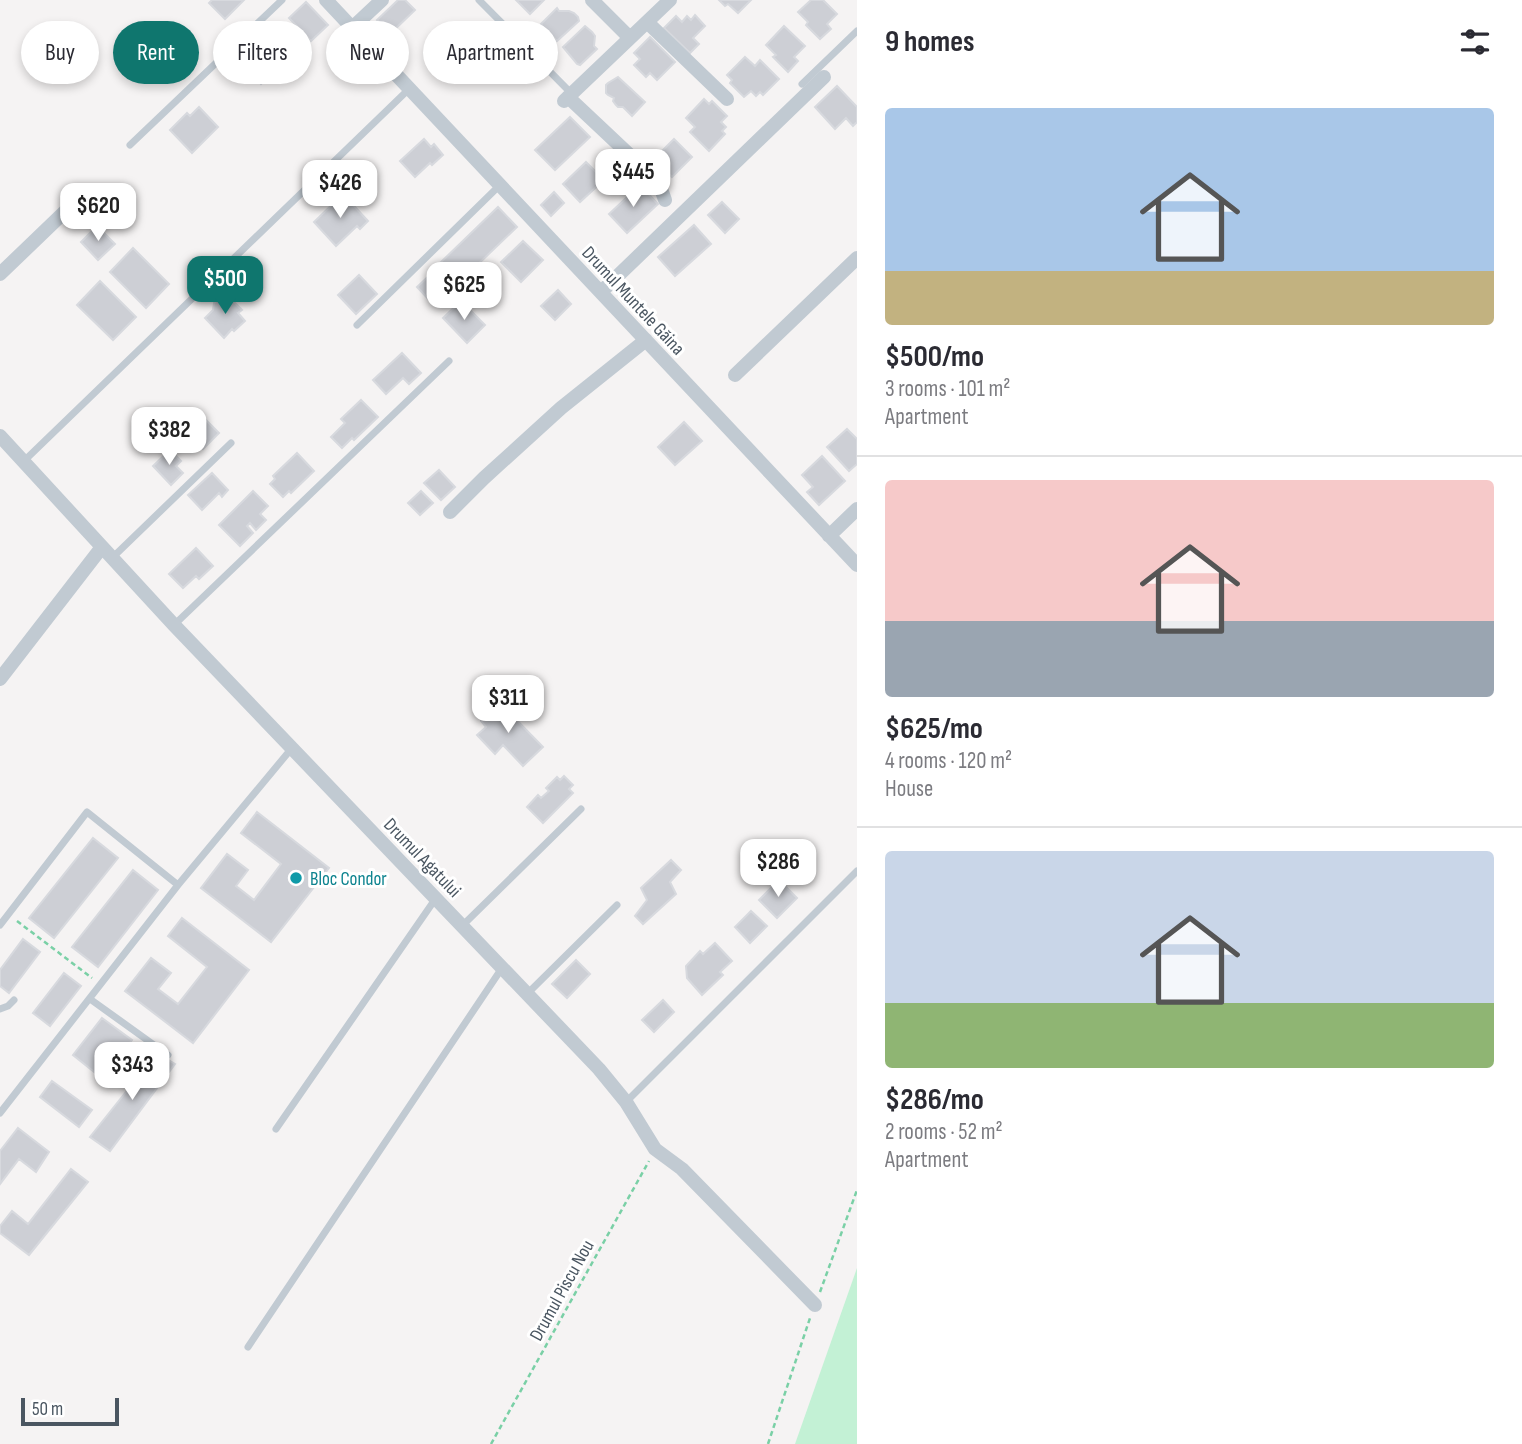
<!DOCTYPE html>
<meta charset="utf-8">
<style>
:root{--surface:#fff;--page:#f7f7f7;--text:#2b2b33;--muted:#7c7c81;--line:#e1e1e2;--accent:#0f766e}
body{margin:0;font-family:"Sofia Sans Condensed",sans-serif;background:var(--page);color:var(--text);height:100vh;display:flex;flex-direction:column;font-size:26px;white-space:nowrap}
*{box-sizing:border-box;margin:0}
p{font-size:23px;color:var(--muted)}
.icon{flex:none;width:38px;height:38px;fill:none;stroke:currentColor;stroke-width:2;stroke-linecap:round;stroke-linejoin:round}
.map{position:relative;flex:1;overflow:hidden}
.details{display:flex;flex-direction:column;background:var(--surface);width:665px}
.details>*{flex:none}
.banner{position:absolute;left:21px;top:21px;width:665px;height:63px;display:flex;gap:14px}
.scale{position:absolute;left:21px;bottom:18px;width:98px;box-sizing:border-box;padding-left:7px;border:4px solid #4a5661;border-top:0;font-size:19px;line-height:24px;white-space:nowrap;color:#4a5661;-webkit-text-stroke:5px #fff;paint-order:stroke}
.price{position:absolute;translate:-50% -60px;padding:0 16px;border-radius:14px;background:#fff;color:#222;font-size:23px;line-height:46px;filter:drop-shadow(0 2px 4px #0008)}
.price::after{content:'';position:absolute;left:50%;top:42px;width:21px;height:16px;margin-left:-10px;background:inherit;clip-path:polygon(0 0,100% 0,50% 100%)}
.price.on{background:var(--accent);color:#fff}
ul{padding:0;list-style:none}
li{display:grid;align-content:center;gap:14px;height:371px;padding:0 28px}
li+li{border-top:2px solid var(--line)}
li span{display:grid;place-items:center;height:217px;border-radius:7px;color:#555}
li>.icon{margin-inline-start:auto}
span .icon{width:126px;height:126px;fill:#fffc;stroke-width:1}
li b{font-size:30px}
h2{display:flex;justify-content:space-between;align-items:center;height:84px;padding:0 28px;font-size:30px}
.chip{padding:0 24px;border-radius:32px;background:var(--surface);box-shadow:0 4px 10px #0003;font-size:24px;line-height:63px}
.chip.on{background:var(--accent);color:#fff}
main{display:flex;flex:1;min-height:0}
.map>svg:first-child{display:block}
.green{fill:#c3f1d5}
.building{fill:#cdcfd5;stroke:#d7d9de;stroke-width:2}
.lines{fill:none;stroke-linecap:round;stroke-linejoin:round}
.path{stroke:#7ad0a6;stroke-width:2.5;stroke-dasharray:5 3.5;stroke-linecap:butt}
.service{stroke:#c1cad2;stroke-width:7}
.minor{stroke:#c1cad2;stroke-width:14}
.culture-dot{fill:#0f9aa8;stroke:#fff;stroke-width:2.5}
.labels{text-anchor:middle;stroke-width:6;stroke-linejoin:round;paint-order:stroke}
.street-label{font-size:19px;fill:#4a5661;stroke:#fff}
.culture-label{font-size:19px;fill:#0d838f;stroke:#fff;text-anchor:start}
</style>
<main>
<div class="map">
<svg width="857" height="1444" viewBox="0 0 857 1444">
<rect width="100%" height="100%" fill="#f5f3f3"/>
<path class="green" d="M 857,1268 L 857,1444 L 795,1444 Z"/>
<path class="building" d="M 212,0 L 244,0 L 225,19 L 209,3 Z
M 398,0 L 405,0 L 415,10 L 390,34 L 377,20 Z
M 516,0 L 544,0 L 530,14 Z
M 719,0 L 751,0 L 738,13 L 728,4 L 725,6 Z
M 811,0 L 823,0 L 837,14 L 827,24 L 831,29 L 820,39 L 806,25 L 808,22 L 798,12 Z
M 306,2 L 328,25 L 311,41 L 289,18 Z
M 557,8 L 559,11 L 569,11 L 574,13 L 578,17 L 579,21 L 557,41 L 548,32 L 546,32 L 541,24 Z
M 695,15 L 705,26 L 693,38 L 699,44 L 690,53 L 664,28 L 676,16 L 682,22 L 687,16 L 691,20 Z
M 585,26 L 592,32 L 595,36 L 594,46 L 597,49 L 580,65 L 577,64 L 563,47 Z
M 784,26 L 805,46 L 794,57 L 798,61 L 788,72 L 773,57 L 776,55 L 766,45 Z
M 650,37 L 675,62 L 657,80 L 650,73 L 646,77 L 634,65 L 640,59 L 634,53 Z
M 265,44 L 285,65 L 276,73 L 274,71 L 261,84 L 243,65 L 249,59 L 246,56 L 255,48 L 258,51 Z
M 745,57 L 755,66 L 760,60 L 779,79 L 763,95 L 760,92 L 756,96 L 751,91 L 744,97 L 730,83 L 732,80 L 727,75 Z
M 618,77 L 645,102 L 632,116 L 623,107 L 618,107 L 616,105 L 613,101 L 614,98 L 608,95 L 606,93 L 606,85 L 608,83 Z
M 837,86 L 857,107 L 857,122 L 853,126 L 846,118 L 835,129 L 815,107 Z
M 704,99 L 709,104 L 712,101 L 727,116 L 721,122 L 726,127 L 722,131 L 725,134 L 709,151 L 690,132 L 695,127 L 686,118 Z
M 199,107 L 218,127 L 192,153 L 170,130 L 187,113 L 190,116 Z
M 570,117 L 590,137 L 555,170 L 535,150 Z
M 424,139 L 431,147 L 434,144 L 443,155 L 432,165 L 430,163 L 415,177 L 400,161 Z
M 674,139 L 692,157 L 672,177 L 654,159 Z
M 586,162 L 604,180 L 580,202 L 563,184 Z
M 640,185 L 658,204 L 627,233 L 609,214 Z
M 554,192 L 564,203 L 551,216 L 541,205 Z
M 343,194 L 368,221 L 360,229 L 357,226 L 336,246 L 314,222 Z
M 722,202 L 739,219 L 725,233 L 708,215 Z
M 498,207 L 517,227 L 472,270 L 470,268 L 458,281 L 440,263 Z
M 694,225 L 711,244 L 675,276 L 658,257 Z
M 97,226 L 115,244 L 98,260 L 81,242 Z
M 523,241 L 543,260 L 521,282 L 501,262 Z
M 133,248 L 169,284 L 146,308 L 110,272 Z
M 432,273 L 448,289 L 433,304 L 417,287 Z
M 359,275 L 377,294 L 356,314 L 338,295 Z
M 100,281 L 136,317 L 113,340 L 77,305 Z
M 558,290 L 571,304 L 555,320 L 541,306 Z
M 225,293 L 242,310 L 238,313 L 245,321 L 234,331 L 232,329 L 224,338 L 205,318 L 213,310 L 214,303 Z
M 461,301 L 485,325 L 467,343 L 443,318 Z
M 402,353 L 421,373 L 409,384 L 403,378 L 386,394 L 373,380 Z
M 361,400 L 378,417 L 354,440 L 352,438 L 342,448 L 331,437 L 345,423 L 341,419 Z
M 204,418 L 219,433 L 203,449 L 188,434 Z
M 684,422 L 702,441 L 675,465 L 658,447 Z
M 847,429 L 857,439 L 857,464 L 849,471 L 827,447 Z
M 170,450 L 181,461 L 176,466 L 183,473 L 171,485 L 153,466 Z
M 297,453 L 314,471 L 291,493 L 289,491 L 283,497 L 270,484 L 275,479 L 273,476 Z
M 822,456 L 845,481 L 819,505 L 807,492 L 813,487 L 802,475 Z
M 439,470 L 455,487 L 441,500 L 424,483 Z
M 212,473 L 228,490 L 222,497 L 219,493 L 202,510 L 188,495 Z
M 253,491 L 268,506 L 260,514 L 266,520 L 256,530 L 250,523 L 247,526 L 253,533 L 240,546 L 219,525 Z
M 421,491 L 433,503 L 420,515 L 408,503 Z
M 196,548 L 213,566 L 199,579 L 196,576 L 183,588 L 169,574 Z
M 497,703 L 501,704 L 543,747 L 523,766 L 503,745 L 495,754 L 477,735 L 486,727 L 481,721 L 481,718 Z
M 564,776 L 573,785 L 569,789 L 573,793 L 543,823 L 527,807 L 538,795 L 541,798 L 549,791 L 546,788 L 557,777 L 560,780 Z
M 257,812 L 329,868 L 271,942 L 201,888 L 227,854 L 248,870 L 236,886 L 254,900 L 281,864 L 241,833 Z
M 93,838 L 118,858 L 54,938 L 29,918 Z
M 671,860 L 681,870 L 670,882 L 676,894 L 643,924 L 635,916 L 647,900 L 641,888 Z
M 133,870 L 158,890 L 98,967 L 72,947 Z
M 779,880 L 797,898 L 777,918 L 759,900 Z
M 751,911 L 767,926 L 750,943 L 735,927 Z
M 182,918 L 249,970 L 193,1043 L 125,991 L 151,958 L 171,973 L 158,989 L 178,1004 L 207,967 L 168,936 Z
M 23,939 L 40,952 L 9,993 L 0,986 L 0,970 Z
M 715,943 L 732,961 L 720,972 L 723,975 L 702,995 L 687,978 L 686,966 L 700,951 L 703,954 Z
M 576,960 L 590,974 L 567,998 L 552,984 Z
M 64,973 L 81,986 L 50,1026 L 33,1013 Z
M 663,1000 L 674,1012 L 654,1032 L 642,1020 Z
M 102,1018 L 132,1040 L 103,1079 L 73,1055 Z
M 157,1053 L 175,1064 L 110,1151 L 90,1137 Z
M 52,1081 L 92,1110 L 79,1127 L 40,1097 Z
M 18,1128 L 49,1152 L 36,1172 L 19,1159 L 0,1184 L 0,1151 Z
M 71,1169 L 88,1182 L 29,1255 L 0,1233 L 0,1226 L 12,1211 L 28,1224 Z"/>
<g class="lines">
<path class="path" d="M 17,921 L 92,978
M 820,1292 L 857,1190
M 491,1444 L 649,1161
M 768,1444 L 810,1318"/>
<path class="service" d="M 479,0 L 571,93
M 802,84 L 857,31
M 130,145 L 282,0
M 357,325 L 500,185
M 24,461 L 409,89
M 112,558 L 231,443
M 174,625 L 449,361
M 0,925 L 87,812 L 178,885
M 463,925 L 581,809
M 528,993 L 617,905
M 90,999 L 168,1055
M 0,1009 L 8,1006 L 14,1000
M 626,1102 L 857,871
M 0,1113 L 178,885 L 292,748
M 276,1129 L 436,898
M 248,1347 L 502,968"/>
<path class="minor" d="M 326,0 L 857,565
M 592,0 L 630,38
M 647,22 L 727,99
M 352,28 L 382,0
M 568,97 L 652,176 L 660,186 L 665,200
M 564,101 L 670,0
M 0,274 L 78,199
M 601,292 L 824,77
M 735,375 L 857,258
M 0,436 L 174,625 L 599,1069 L 626,1102 L 655,1149 L 682,1169 L 815,1305
M 450,512 L 484,478 L 561,408 L 646,340
M 829,536 L 857,509
M 0,679 L 102,547"/>
</g>
<circle class="culture-dot" cx="296" cy="878" r="7"/>
<g class="labels">
<g class="street-label">
<text transform="translate(634 300) rotate(47)" y="7">Drumul Muntele Găina</text>
<text transform="translate(423 857) rotate(46)" y="7">Drumul Agatului</text>
<text transform="translate(561 1290) rotate(-61)" y="7">Drumul Piscu Nou</text>
</g>
<g class="culture-label">
<text x="310" y="885">Bloc Condor</text>
</g>
</g>
</svg>
<div class="scale">50 m</div>
<b class="price" style="left:633px;top:209px">$445</b>
<b class="price" style="left:340px;top:220px">$426</b>
<b class="price" style="left:98px;top:243px">$620</b>
<b class="price on" style="left:225px;top:316px">$500</b>
<b class="price" style="left:464px;top:322px">$625</b>
<b class="price" style="left:169px;top:467px">$382</b>
<b class="price" style="left:508px;top:735px">$311</b>
<b class="price" style="left:778px;top:899px">$286</b>
<b class="price" style="left:132px;top:1102px">$343</b>
<div class="banner">
<a class="chip">Buy</a>
<a class="chip on">Rent</a>
<a class="chip">Filters</a>
<a class="chip">New</a>
<a class="chip">Apartment</a>
</div>
</div>
<section class="details">
<h2>9 homes<svg class="icon" aria-label="filters" viewBox="0 0 24 24"><path d="M4 7h16M4 17h16"/><circle cx="9" cy="7" r="2"/><circle cx="15" cy="17" r="2"/></svg></h2>
<ul>
<li><span style="background:linear-gradient(#a9c7e8 75%,#c2b280 0)"><svg class="icon" aria-label="home" viewBox="0 0 24 24"><path d="M3 11l9-7 9 7M6 9v11h12V9"/></svg></span><div><b>$500/mo</b><p>3 rooms · 101 m²</p><p>Apartment</p></div></li>
<li><span style="background:linear-gradient(#f6c9c9 65%,#9aa5b1 0)"><svg class="icon" aria-label="home" viewBox="0 0 24 24"><path d="M3 11l9-7 9 7M6 9v11h12V9"/></svg></span><div><b>$625/mo</b><p>4 rooms · 120 m²</p><p>House</p></div></li>
<li><span style="background:linear-gradient(#c9d6e8 70%,#8fb573 0)"><svg class="icon" aria-label="home" viewBox="0 0 24 24"><path d="M3 11l9-7 9 7M6 9v11h12V9"/></svg></span><div><b>$286/mo</b><p>2 rooms · 52 m²</p><p>Apartment</p></div></li>
</ul>
</section>
</main>
